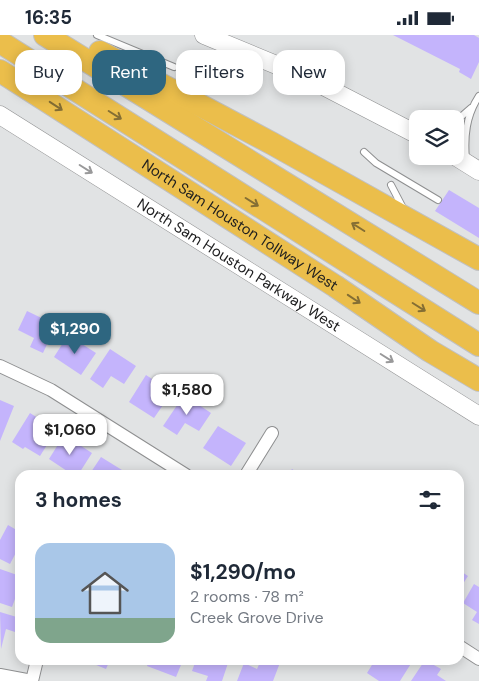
<!DOCTYPE html>
<meta charset="utf-8">
<style>
:root{--surface:#fff;--page:#f2f2f3;--text:#1f2937;--muted:#747a83;--line:#e0e1e3;--accent:#2e6680}
body{margin:0;font-family:"DM Sans",sans-serif;background:var(--page);color:var(--text);height:100vh;display:flex;flex-direction:column;font-size:19px;white-space:nowrap}
*{box-sizing:border-box;margin:0}
p{font-size:16px;color:var(--muted)}
.icon{flex:none;width:28px;height:28px;fill:none;stroke:currentColor;stroke-width:2;stroke-linecap:round;stroke-linejoin:round}
.map{position:relative;flex:1;overflow:hidden}
.drawer{position:absolute;left:15px;top:435px;width:449px;height:195px;display:flex;flex-direction:column;background:var(--surface);border-radius:15px;box-shadow:0 2px 12px #0003}
.drawer>*{flex:none}
.hud{position:absolute;left:15px;top:15px;width:450px;height:45px;display:flex;gap:10px}
.fabs{position:absolute;left:409px;top:75px;display:grid;gap:10px}
.fabs a{display:grid;place-items:center;width:55px;height:55px;border-radius:10px;background:var(--surface);box-shadow:0 2px 12px #0003;font-size:25px}
.price{position:absolute;translate:-50% -42px;padding:0 11px;border-radius:10px;background:#fff;color:#222;font-size:16px;line-height:32px;filter:drop-shadow(0 1px 2px #0008)}
.price::after{content:'';position:absolute;left:50%;top:30px;width:15px;height:11px;margin-left:-8px;background:inherit;clip-path:polygon(0 0,100% 0,50% 100%)}
.price.active{background:var(--accent);color:#fff}
ul{padding:0;list-style:none}
li{display:flex;align-items:center;gap:15px;height:125px;padding:0 20px}
li+li{border-top:1px solid var(--line)}
li span{display:grid;place-items:center;flex:none;width:140px;height:100px;border-radius:15px;color:#555}
li>.icon{margin-inline-start:auto}
span .icon{width:60px;height:60px;fill:#fffc;stroke-width:1}
li b{font-size:21px}
h2{display:flex;justify-content:space-between;align-items:center;height:60px;padding:0 20px;font-size:21px}
.pill{padding:0 18px;border-radius:15px;background:var(--surface);box-shadow:0 2px 12px #0003;font-size:18px;line-height:45px}
.pill.active{background:var(--accent);color:#fff}
.status{display:flex;justify-content:space-between;align-items:center;height:35px;padding:0 25px;background:var(--surface);direction:ltr}
.status svg{height:14px;fill:currentColor}
.map>svg:first-child{display:block}
.building{fill:#c4b4fc}
.lines{fill:none;stroke-linecap:round;stroke-linejoin:round}
.service-casing{stroke:#8e8f90;stroke-width:8}
.minor-casing{stroke:#8e8f90;stroke-width:14}
.secondary-casing{stroke:#8e8f90;stroke-width:19}
.motorway-casing{stroke:#c0c0c0;stroke-width:24}
.service{stroke:#fff;stroke-width:6}
.minor{stroke:#fff;stroke-width:12}
.secondary{stroke:#fff;stroke-width:18}
.motorway{stroke:#ebbe4b;stroke-width:22}
.oneway{stroke:#846e34}
.oneway2{stroke:#99999a}
.labels{text-anchor:middle;stroke-width:4;stroke-linejoin:round;paint-order:stroke}
.street-label{font-size:15px;fill:#1d1d1e;stroke:#e1e3e4}
</style>
<div class="status"><b>16:35</b><svg viewBox="0 0 49 12"><path d="M0 12V9h3v3zM5 12V6h3v6zM10 12V3h3v9zM15 12V0h3v12zM26 1h20v11H26zM47 4h2v5h-2z"/></svg></div>
<div class="map">
<svg width="479" height="646" viewBox="0 0 479 646">
<rect width="100%" height="100%" fill="#e1e3e4"/>
<path class="building" d="M 393,0 L 474,0 L 479,3 L 479,27 L 471,44 L 459,37 L 460,34 Z
M 449,155 L 479,173 L 479,203 L 435,176 Z
M 27,276 L 56,290 L 43,318 L 30,312 L 34,303 L 18,295 Z
M 68,300 L 96,318 L 81,340 L 54,322 Z
M 110,314 L 136,331 L 124,349 L 111,341 L 103,353 L 90,344 Z
M 146,340 L 172,357 L 154,383 L 129,367 Z
M 184,360 L 211,378 L 199,396 L 185,388 L 177,400 L 163,391 Z
M 0,365 L 14,371 L 0,406 Z
M 30,378 L 44,387 L 39,394 L 52,402 L 40,421 L 25,412 L 23,414 L 12,407 Z
M 218,391 L 246,408 L 231,431 L 203,413 Z
M 64,400 L 92,418 L 78,440 L 73,440 L 49,424 Z
M 101,422 L 130,440 L 89,440 Z
M 292,434 L 301,440 L 288,440 Z
M 8,490 L 20,497 L 20,510 L 10,529 L 0,524 L 0,505 Z
M 0,534 L 20,541 L 20,557 L 18,556 L 12,572 L 0,568 Z
M 459,535 L 468,541 L 459,555 Z
M 474,549 L 479,552 L 479,589 L 472,585 L 477,577 L 463,568 Z
M 0,577 L 20,583 L 18,598 L 6,594 L 1,614 Z
M 84,625 L 110,625 L 106,634 Z
M 149,625 L 183,625 L 176,642 L 147,631 Z
M 196,625 L 229,625 L 222,646 L 206,646 L 208,641 L 192,636 Z
M 261,625 L 281,625 L 273,646 L 237,646 L 244,628 L 257,634 Z
M 375,625 L 408,625 L 412,627 L 400,646 L 379,646 L 367,638 Z
M 425,625 L 441,634 L 437,640 L 446,646 L 411,646 Z"/>
<g class="lines">
<defs>
<path id="service" d="M 97,0 L 174,32
M 455,87 L 471,73
M 364,117 L 376,128 L 438,165
M 466,125 C 464,101 466,81 479,61
M 391,150 L 403,173"/>
<path id="minor" d="M 0,331 L 51,355 L 186,440
M 246,440 L 272,398
M 459,611 L 479,624
M 0,640 L 32,646
M 32,646 L 37,625"/>
<g id="secondary">
<path d="M 204,0 L 308,43 L 418,100"/>
<path id="s1" d="M 0,80 L 479,381"/>
<path d="M 455,121 L 479,136"/>
</g>
<g id="motorway">
<path d="M 45,0 L 479,268"/>
<path d="M 0,7 L 479,310"/>
<path d="M 100,17 L 273,109 L 479,224"/>
<path id="s2" d="M 0,36 L 335,251 L 430,316 L 479,345"/>
</g>
</defs>
<use href="#service" class="service-casing"/>
<use href="#minor" class="minor-casing"/>
<use href="#secondary" class="secondary-casing"/>
<use href="#motorway" class="motorway-casing"/>
<use href="#service" class="service"/>
<use href="#minor" class="minor"/>
<use href="#secondary" class="secondary"/>
<use href="#motorway" class="motorway"/>
</g>
<defs><path id="oneway-shaft" d="M-6 0H5M1.5-3L5.5 0L1.5 3" fill="none" stroke-width="1.6" stroke-linecap="round" stroke-linejoin="round" transform="scale(1.25)"/></defs>
<g class="oneway">
<use href="#oneway-shaft" transform="translate(56 71) rotate(33)"/>
<use href="#oneway-shaft" transform="translate(115 80) rotate(32)"/>
<use href="#oneway-shaft" transform="translate(252 167) rotate(32)"/>
<use href="#oneway-shaft" transform="translate(358 192) rotate(-148)"/>
<use href="#oneway-shaft" transform="translate(354 264) rotate(34)"/>
<use href="#oneway-shaft" transform="translate(419 272) rotate(32)"/>
</g>
<g class="oneway2">
<use href="#oneway-shaft" transform="translate(86 134) rotate(32)"/>
<use href="#oneway-shaft" transform="translate(387 323) rotate(32)"/>
</g>
<g class="labels">
<g class="street-label">
<text dy="5" stroke="none"><textPath href="#s2" startOffset="285">North Sam Houston Tollway West</textPath></text>
<text dy="5" stroke="none"><textPath href="#s1" startOffset="282">North Sam Houston Parkway West</textPath></text>
</g>
</g>
</svg>
<div class="fabs">
<a><svg class="icon" aria-label="layers" viewBox="0 0 24 24"><path d="M12 4l9 5-9 5-9-5zM3 14l9 5 9-5"/></svg></a>
</div>
<b class="price active" style="left:75px;top:320px">$1,290</b>
<b class="price" style="left:187px;top:381px">$1,580</b>
<b class="price" style="left:70px;top:421px">$1,060</b>
<div class="hud">
<a class="pill">Buy</a>
<a class="pill active">Rent</a>
<a class="pill">Filters</a>
<a class="pill">New</a>
</div>
<section class="drawer">
<h2>3 homes<svg class="icon" aria-label="filters" viewBox="0 0 24 24"><path d="M4 7h16M4 17h16"/><circle cx="9" cy="7" r="2"/><circle cx="15" cy="17" r="2"/></svg></h2>
<ul>
<li><span style="background:linear-gradient(#a9c7e8 75%,#7fa58c 0)"><svg class="icon" aria-label="home" viewBox="0 0 24 24"><path d="M3 11l9-7 9 7M6 9v11h12V9"/></svg></span><div><b>$1,290/mo</b><p>2 rooms · 78 m²</p><p>Creek Grove Drive</p></div></li>
</ul>
</section>
</div>
